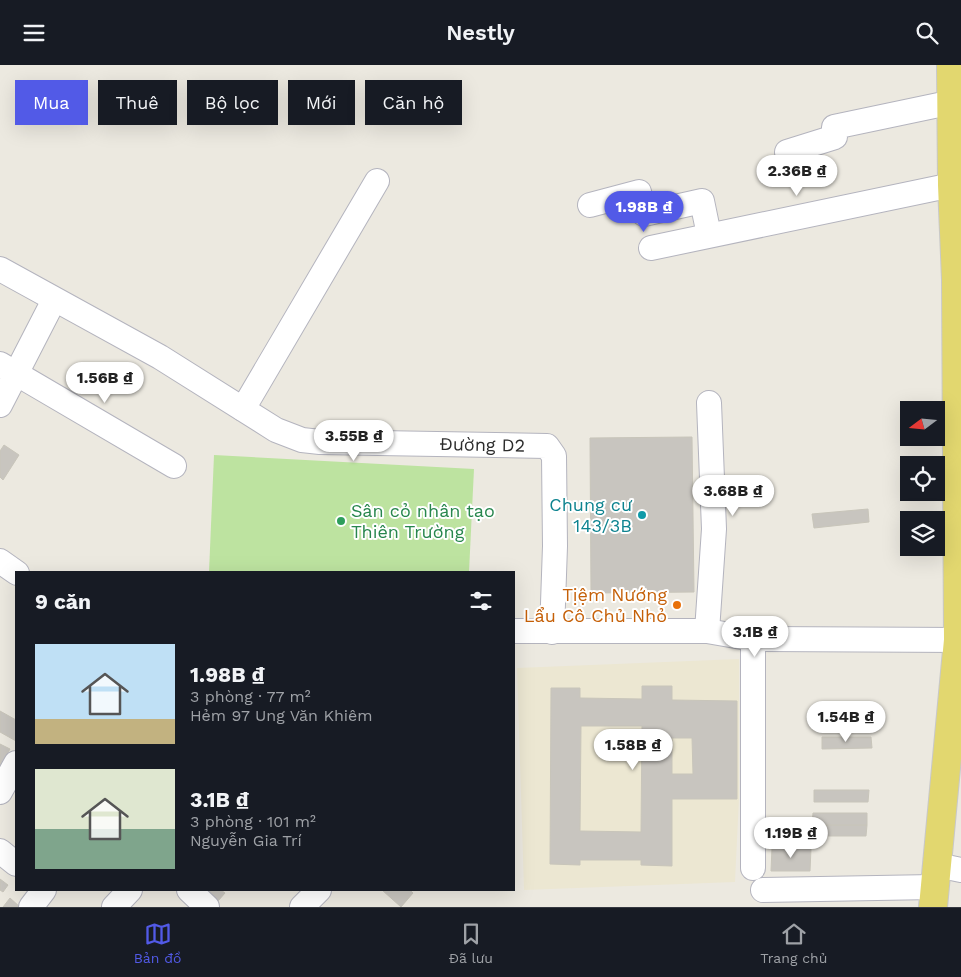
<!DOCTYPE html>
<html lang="vi">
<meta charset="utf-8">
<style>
:root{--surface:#171b24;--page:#242831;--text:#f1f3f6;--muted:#9ea1a6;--line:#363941;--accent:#525ae7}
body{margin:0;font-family:"Work Sans",sans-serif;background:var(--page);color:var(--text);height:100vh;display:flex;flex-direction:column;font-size:19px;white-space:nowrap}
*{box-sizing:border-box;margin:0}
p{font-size:16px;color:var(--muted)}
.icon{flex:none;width:28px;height:28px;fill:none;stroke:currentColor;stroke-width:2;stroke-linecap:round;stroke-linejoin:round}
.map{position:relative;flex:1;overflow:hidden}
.panel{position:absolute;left:15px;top:506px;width:500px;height:320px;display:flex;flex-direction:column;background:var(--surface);border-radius:0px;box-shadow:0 5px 20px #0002}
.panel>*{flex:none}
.guide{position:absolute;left:15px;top:15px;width:500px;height:45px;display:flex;gap:10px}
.needle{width:32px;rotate:254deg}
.controls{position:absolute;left:900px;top:336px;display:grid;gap:10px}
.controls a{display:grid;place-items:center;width:45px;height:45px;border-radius:0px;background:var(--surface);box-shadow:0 5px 20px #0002;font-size:25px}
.price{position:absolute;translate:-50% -42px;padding:0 11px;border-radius:18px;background:#fff;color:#222;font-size:16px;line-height:32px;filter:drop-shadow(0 1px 2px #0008)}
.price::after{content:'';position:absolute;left:50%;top:30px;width:15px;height:11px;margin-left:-8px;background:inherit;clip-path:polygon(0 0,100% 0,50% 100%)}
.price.on{background:var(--accent);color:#fff}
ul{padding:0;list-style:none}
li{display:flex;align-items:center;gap:15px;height:125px;padding:0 20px}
li span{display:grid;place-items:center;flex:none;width:140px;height:100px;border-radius:0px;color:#555}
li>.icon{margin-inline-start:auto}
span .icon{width:60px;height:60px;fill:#fffc;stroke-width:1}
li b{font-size:21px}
h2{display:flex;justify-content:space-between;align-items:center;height:60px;padding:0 20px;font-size:21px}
.chip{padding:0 18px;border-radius:0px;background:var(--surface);box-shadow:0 5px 20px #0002;font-size:18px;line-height:45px}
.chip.on{background:var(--accent);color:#fff}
header{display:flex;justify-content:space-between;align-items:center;height:65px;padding:0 20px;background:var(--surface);font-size:22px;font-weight:600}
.menu{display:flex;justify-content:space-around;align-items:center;height:70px;border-top:1px solid var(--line);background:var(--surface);font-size:14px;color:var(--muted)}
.menu a{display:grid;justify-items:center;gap:2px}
.menu .on{color:var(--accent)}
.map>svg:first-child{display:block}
.education{fill:#ece7d2}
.pitch{fill:#bde3a0}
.building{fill:#c8c5bf;stroke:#c8c5ba;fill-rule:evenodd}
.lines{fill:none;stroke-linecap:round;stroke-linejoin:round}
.minor-casing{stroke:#b4b4be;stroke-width:26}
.major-casing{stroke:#c8c8c8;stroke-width:30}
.minor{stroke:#fff;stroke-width:24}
.major{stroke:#e2d76f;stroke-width:28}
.culture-dot{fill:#0f9aa8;stroke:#fff;stroke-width:2}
.leisure-dot{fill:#2e9e5b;stroke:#fff;stroke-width:2}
.food-dot{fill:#e8710a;stroke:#fff;stroke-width:2}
.labels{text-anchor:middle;stroke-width:4;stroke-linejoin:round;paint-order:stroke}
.street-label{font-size:18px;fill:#2c2c2c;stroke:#fff}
.culture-label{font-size:18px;fill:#0d838f;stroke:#fff;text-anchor:end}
.leisure-label{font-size:18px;fill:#27864d;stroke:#fff;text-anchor:start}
.food-label{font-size:18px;fill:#c56008;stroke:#fff;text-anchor:end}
</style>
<header><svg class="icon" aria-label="menu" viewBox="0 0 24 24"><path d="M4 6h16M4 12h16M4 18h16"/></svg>Nestly<svg class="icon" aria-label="search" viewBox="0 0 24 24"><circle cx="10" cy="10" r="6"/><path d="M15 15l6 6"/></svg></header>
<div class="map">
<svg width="961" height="842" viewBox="0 0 961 842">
<rect width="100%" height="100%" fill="#ece9e0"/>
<path class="education" d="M 739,594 L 739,734 L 735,817 L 524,825 L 517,603 Z"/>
<path class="pitch" d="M 214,390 L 474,404 L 469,507 L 209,507 Z"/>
<path class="building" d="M 692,372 L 694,527 L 591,528 L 590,373 Z
M 4,380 L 19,390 L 3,415 L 0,412 L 0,386 Z
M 868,444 L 869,457 L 814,463 L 812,449 Z
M 642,621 L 672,621 L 672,635 L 737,636 L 737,734 L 672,734 L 672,801 L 641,800 L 641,795 L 580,795 L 580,800 L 550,799 L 551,623 L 580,623 L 580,633 L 642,634 ZM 581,661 L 642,661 L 641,767 L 580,766 ZM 672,673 L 692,673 L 693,709 L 672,709 Z
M 876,640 L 876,652 L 822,653 L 822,641 Z
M 0,646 L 16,655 L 16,676 L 0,667 Z
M 822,672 L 871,672 L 872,683 L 822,684 Z
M 0,679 L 10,684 L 0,702 Z
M 814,725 L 869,725 L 868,737 L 814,737 Z
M 813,748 L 867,748 L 867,760 L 812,760 Z
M 812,760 L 867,760 L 866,771 L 812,771 Z
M 772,783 L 811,783 L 810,806 L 771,806 Z
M 0,814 L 8,820 L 3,827 L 0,825 Z
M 204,825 L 221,825 L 225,828 L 218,836 Z
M 382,825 L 410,825 L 413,828 L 401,842 Z
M 10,833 L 20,842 L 3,842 Z"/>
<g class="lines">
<defs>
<g id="minor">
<path d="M 787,87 L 835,72 L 834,62 L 953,37"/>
<path d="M 590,140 L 639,127 L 644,149 L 702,136 L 709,170"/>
<path d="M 651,183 L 952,120"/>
<path id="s1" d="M 0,204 L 160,292 L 276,365 L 302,375 L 320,377 L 547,381 L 554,391 L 555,481 L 552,567"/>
<path d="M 0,299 L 174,401"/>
<path d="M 0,340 L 54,235"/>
<path d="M 243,344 L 377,116"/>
<path d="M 0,496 L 17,508"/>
<path d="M 514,566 L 707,566 L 753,574 L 961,575"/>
<path d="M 707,566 L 714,464 L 709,338"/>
<path d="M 0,727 L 16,698"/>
<path d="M 0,786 L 16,799"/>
<path d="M 937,800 L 961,805"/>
<path d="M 753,803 L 753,574"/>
<path d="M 189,825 L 207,842"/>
<path d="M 763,825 L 934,822"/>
<path d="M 31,842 L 44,825"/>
<path d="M 114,842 L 130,825"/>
<path d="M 302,842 L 319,825"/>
</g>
<path id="major" d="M 933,842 L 958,575 L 956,214 L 952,120 L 951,0"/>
</defs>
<use href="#minor" class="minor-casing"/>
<use href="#major" class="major-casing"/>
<use href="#minor" class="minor"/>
<use href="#major" class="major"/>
</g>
<circle class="culture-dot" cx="642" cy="450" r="5"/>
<circle class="leisure-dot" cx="341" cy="456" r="5"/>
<circle class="food-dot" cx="677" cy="540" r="5"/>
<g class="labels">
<g class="street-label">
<text dy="6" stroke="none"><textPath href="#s1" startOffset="528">Đường D2</textPath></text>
</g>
<g class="culture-label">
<text x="632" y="446">Chung cư<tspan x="632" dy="21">143/3B</tspan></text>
</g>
<g class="leisure-label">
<text x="351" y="452">Sân cỏ nhân tạo<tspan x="351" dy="21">Thiên Trường</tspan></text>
</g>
<g class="food-label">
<text x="667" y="536">Tịệm Nướng<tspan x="667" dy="21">Lẩu Cô Chủ Nhỏ</tspan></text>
</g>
</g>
</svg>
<div class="controls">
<a><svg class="needle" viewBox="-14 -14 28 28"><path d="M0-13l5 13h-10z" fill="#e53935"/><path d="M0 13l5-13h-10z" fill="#9ea1a6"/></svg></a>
<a><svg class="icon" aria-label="locate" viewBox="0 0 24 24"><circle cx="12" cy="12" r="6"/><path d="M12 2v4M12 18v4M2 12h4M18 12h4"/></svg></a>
<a><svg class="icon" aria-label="layers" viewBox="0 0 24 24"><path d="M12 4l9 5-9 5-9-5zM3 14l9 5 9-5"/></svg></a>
</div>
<b class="price" style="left:797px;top:132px">2.36B ₫</b>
<b class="price on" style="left:644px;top:168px">1.98B ₫</b>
<b class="price" style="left:105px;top:339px">1.56B ₫</b>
<b class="price" style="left:354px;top:397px">3.55B ₫</b>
<b class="price" style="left:733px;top:452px">3.68B ₫</b>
<b class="price" style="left:755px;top:593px">3.1B ₫</b>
<b class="price" style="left:846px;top:678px">1.54B ₫</b>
<b class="price" style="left:633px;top:706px">1.58B ₫</b>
<b class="price" style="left:791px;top:794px">1.19B ₫</b>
<div class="guide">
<a class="chip on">Mua</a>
<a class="chip">Thuê</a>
<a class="chip">Bộ lọc</a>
<a class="chip">Mới</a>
<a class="chip">Căn hộ</a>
</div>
<section class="panel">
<h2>9 căn<svg class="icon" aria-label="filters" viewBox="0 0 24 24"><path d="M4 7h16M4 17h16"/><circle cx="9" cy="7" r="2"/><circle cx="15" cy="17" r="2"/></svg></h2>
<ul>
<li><span style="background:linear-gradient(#bfe0f5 75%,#c2b280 0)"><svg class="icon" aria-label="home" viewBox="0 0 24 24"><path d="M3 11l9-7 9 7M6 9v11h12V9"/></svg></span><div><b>1.98B ₫</b><p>3 phòng · 77 m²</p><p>Hẻm 97 Ung Văn Khiêm</p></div></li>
<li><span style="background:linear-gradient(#dfe7d0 60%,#7fa58c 0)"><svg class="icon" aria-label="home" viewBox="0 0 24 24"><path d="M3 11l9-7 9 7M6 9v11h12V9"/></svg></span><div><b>3.1B ₫</b><p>3 phòng · 101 m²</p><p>Nguyễn Gia Trí</p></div></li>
</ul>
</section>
</div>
<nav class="menu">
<a class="on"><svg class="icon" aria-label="map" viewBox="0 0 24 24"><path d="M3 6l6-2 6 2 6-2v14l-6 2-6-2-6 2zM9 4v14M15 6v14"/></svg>Bản đồ</a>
<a><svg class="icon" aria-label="saved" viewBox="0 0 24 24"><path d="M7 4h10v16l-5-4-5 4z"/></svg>Đã lưu</a>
<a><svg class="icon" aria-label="home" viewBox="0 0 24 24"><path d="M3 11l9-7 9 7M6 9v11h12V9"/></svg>Trang chủ</a>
</nav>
